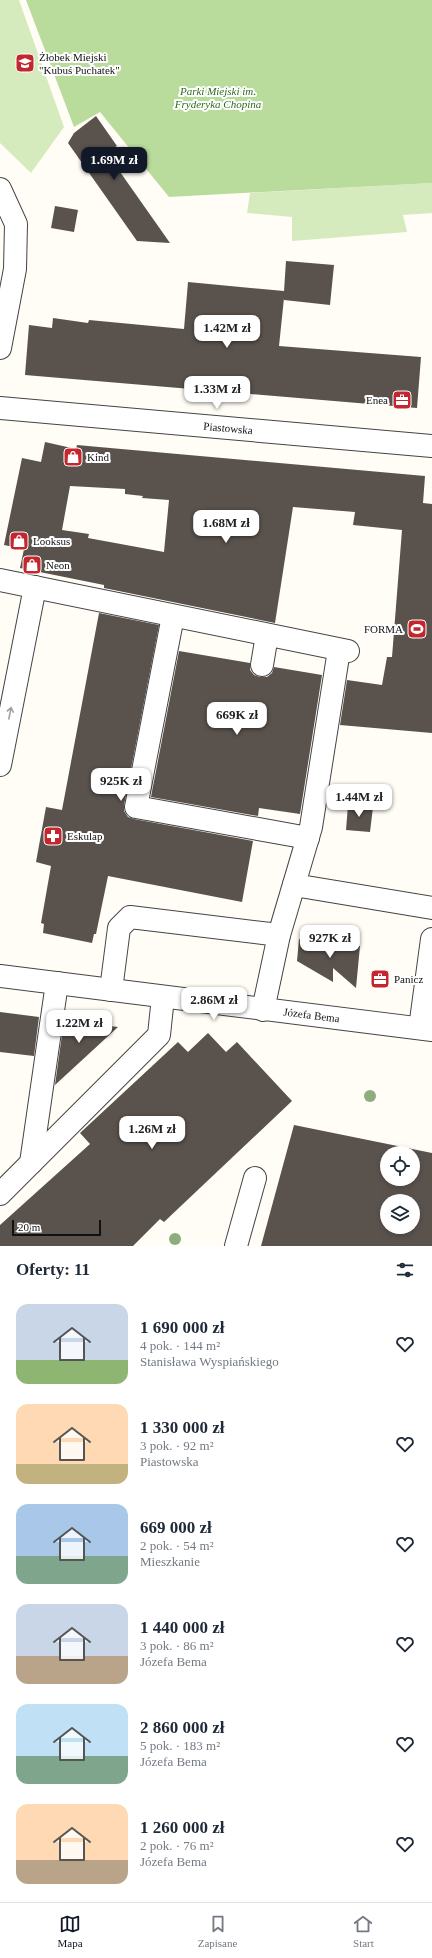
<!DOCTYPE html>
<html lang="pl">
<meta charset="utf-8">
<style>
:root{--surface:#fff;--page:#f6f6f7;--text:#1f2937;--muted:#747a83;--line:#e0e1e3;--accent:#111827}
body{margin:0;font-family:Georgia,serif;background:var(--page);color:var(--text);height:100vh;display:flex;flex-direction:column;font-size:15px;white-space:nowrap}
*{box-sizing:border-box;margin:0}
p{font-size:13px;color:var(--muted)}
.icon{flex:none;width:22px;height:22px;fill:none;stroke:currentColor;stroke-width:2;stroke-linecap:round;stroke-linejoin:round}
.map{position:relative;height:1246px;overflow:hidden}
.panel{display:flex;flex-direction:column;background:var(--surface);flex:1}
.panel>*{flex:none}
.controls{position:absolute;left:380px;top:1146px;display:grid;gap:8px}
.controls a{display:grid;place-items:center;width:40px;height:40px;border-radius:50%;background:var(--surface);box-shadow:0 2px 6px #0003;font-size:20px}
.scale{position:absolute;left:12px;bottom:10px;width:89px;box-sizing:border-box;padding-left:4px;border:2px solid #111;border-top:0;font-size:11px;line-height:14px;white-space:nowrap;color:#111;-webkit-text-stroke:3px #fff;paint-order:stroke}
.price{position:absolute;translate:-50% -34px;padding:0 9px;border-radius:8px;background:#fff;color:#222;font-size:13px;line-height:26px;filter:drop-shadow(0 1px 2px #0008)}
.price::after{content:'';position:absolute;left:50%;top:24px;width:12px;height:9px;margin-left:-6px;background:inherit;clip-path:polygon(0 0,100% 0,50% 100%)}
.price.active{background:var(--accent);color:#fff}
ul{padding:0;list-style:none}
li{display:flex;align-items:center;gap:12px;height:100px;padding:0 16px}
li span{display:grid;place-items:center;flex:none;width:112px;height:80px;border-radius:12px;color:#555}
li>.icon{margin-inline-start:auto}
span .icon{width:48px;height:48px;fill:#fffc;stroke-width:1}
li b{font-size:17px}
h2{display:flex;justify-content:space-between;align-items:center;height:48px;padding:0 16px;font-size:17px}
.tabs{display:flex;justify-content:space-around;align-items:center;height:56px;border-top:1px solid var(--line);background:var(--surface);font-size:11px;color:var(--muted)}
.tabs a{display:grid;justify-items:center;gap:2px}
.tabs .active{color:var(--accent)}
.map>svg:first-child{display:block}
.green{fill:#d5ebbd}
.forest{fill:#b9dc9c}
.building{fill:#5a524d;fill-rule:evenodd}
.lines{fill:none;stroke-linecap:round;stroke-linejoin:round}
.minor-casing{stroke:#444;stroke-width:24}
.minor{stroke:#fff;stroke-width:22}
.tree{fill:#8dad7f}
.oneway{stroke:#a0a0a0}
.labels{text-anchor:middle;stroke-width:4;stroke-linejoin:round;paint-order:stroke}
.poi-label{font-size:11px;fill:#111;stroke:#fff;text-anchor:start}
.park-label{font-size:11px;font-style:italic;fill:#2f6b1f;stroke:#fff}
.street-label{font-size:11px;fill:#111;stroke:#fff}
</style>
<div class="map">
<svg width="432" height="1246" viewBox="0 0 432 1246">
<rect width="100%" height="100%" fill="#fffdf5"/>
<path class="green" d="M 0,0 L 19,0 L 64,127 L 31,173 L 0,143 Z
M 432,183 L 432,213 L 403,215 L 407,232 L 292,241 L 292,217 L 247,213 L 250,193 Z"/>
<path class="forest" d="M 26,0 L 432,0 L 432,183 L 169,197 L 100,112 L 74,127 Z"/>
<path class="building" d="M 96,116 L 117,146 L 106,152 L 170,243 L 137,241 L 68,143 L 74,133 Z
M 55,206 L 78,210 L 74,232 L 51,228 Z
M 286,261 L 334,265 L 330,305 L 284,300 L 284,298 L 279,346 L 421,357 L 417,408 L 25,375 L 29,325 L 52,328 L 53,318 L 88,323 L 89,320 L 184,329 L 188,282 L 284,291 Z
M 45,442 L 76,449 L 77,445 L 99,447 L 425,476 L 423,503 L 432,504 L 432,733 L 340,725 L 347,680 L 382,685 L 387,657 L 392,657 L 402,530 L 353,525 L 355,512 L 293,507 L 275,623 L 104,588 L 104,585 L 20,568 L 24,549 L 4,545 L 22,458 L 41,462 ZM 70,486 L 125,489 L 125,494 L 143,496 L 142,498 L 169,500 L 164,552 L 88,538 L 89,534 L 62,530 Z
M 99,613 L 159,625 L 124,805 L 124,811 L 128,817 L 134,819 L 253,841 L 242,902 L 108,876 L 96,934 L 94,934 L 92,943 L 43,933 L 44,924 L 41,923 L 51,866 L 36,862 L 46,807 L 62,810 Z
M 179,651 L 250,663 L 250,670 L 254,675 L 260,677 L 267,677 L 272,673 L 274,667 L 322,675 L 300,814 L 259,808 L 258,816 L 151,797 Z
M 348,805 L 373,807 L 370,832 L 346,830 Z
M 299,939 L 360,946 L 356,988 L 333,968 L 333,982 L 297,961 Z
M 0,1012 L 39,1017 L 34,1056 L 0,1052 Z
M 64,1020 L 118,1027 L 55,1085 Z
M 208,1033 L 226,1052 L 237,1042 L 292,1101 L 164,1222 L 160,1219 L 133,1246 L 0,1246 L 0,1225 L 90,1144 L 80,1133 L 178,1042 L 188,1052 Z
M 294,1125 L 432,1153 L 432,1246 L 261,1246 ZM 387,1153 L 413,1153 L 413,1179 L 387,1179 ZM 387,1201 L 413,1201 L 413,1227 L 387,1227 Z"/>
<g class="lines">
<defs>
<g id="minor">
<path d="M 0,189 L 16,224 L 15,269 L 0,348"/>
<path id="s1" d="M 0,408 L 432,446"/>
<path d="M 0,580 L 348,651"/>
<path d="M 173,616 L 136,807 L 308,838"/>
<path d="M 262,665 L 267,635"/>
<path d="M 0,765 L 35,587"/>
<path d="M 294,885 L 432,908"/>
<path id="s2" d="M 0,976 L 432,1030"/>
<path d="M 111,990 L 119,928 L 130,917 L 279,935"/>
<path d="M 263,1010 L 279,935 L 311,827 L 339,650"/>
<path d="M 420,1028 L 432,939"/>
<path d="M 31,1163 L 57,983"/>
<path d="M 0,1194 L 159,1035 L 163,997"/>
<path d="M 236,1246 L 255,1178"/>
</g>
</defs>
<use href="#minor" class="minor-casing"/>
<use href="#minor" class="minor"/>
</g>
<g class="tree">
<circle cx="370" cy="1096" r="6"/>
<circle cx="175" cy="1239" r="6"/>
</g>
<defs><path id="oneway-shaft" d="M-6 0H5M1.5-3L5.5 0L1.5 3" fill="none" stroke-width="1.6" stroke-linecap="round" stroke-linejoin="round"/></defs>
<use class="oneway" href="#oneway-shaft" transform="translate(10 713) rotate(-79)"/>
<defs>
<symbol id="school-square" viewBox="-11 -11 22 22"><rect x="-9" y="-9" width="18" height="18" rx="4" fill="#c4262e" stroke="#fff"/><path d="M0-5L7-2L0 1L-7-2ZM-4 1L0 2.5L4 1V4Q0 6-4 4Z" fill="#fff"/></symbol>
<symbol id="office-square" viewBox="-11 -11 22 22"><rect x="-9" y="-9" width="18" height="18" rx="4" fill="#c4262e" stroke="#fff"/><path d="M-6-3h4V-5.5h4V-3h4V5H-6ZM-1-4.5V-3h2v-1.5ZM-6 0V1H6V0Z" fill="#fff"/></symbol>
<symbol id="shop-square" viewBox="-11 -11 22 22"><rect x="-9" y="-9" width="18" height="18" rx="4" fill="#c4262e" stroke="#fff"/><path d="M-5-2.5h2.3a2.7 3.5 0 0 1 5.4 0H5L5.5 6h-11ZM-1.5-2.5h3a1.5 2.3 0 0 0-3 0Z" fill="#fff"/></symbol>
<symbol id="stadium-square" viewBox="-11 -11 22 22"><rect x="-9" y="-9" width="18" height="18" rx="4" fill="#c4262e" stroke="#fff"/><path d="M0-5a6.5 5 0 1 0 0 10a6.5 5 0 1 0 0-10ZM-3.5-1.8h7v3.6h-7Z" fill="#fff"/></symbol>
<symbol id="pharmacy-square" viewBox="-11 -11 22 22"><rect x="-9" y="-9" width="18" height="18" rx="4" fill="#c4262e" stroke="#fff"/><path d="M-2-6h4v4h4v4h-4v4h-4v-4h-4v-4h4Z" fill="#fff"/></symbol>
</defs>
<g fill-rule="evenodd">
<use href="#school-square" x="14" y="52" width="22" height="22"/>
<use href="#office-square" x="391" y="389" width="22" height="22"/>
<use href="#shop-square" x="62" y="446" width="22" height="22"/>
<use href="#shop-square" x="8" y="530" width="22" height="22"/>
<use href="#shop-square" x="21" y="554" width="22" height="22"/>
<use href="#stadium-square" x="406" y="618" width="22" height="22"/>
<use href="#pharmacy-square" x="42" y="825" width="22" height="22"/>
<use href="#office-square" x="369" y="968" width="22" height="22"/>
</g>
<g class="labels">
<g class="poi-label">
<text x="39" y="61">Żłobek Miejski<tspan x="39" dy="13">"Kubuś Puchatek"</tspan></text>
<text x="388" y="404" text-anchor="end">Enea</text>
<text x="87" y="461">Kind</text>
<text x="33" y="545">Looksus</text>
<text x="46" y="569">Neon</text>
<text x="403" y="633" text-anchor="end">FORMA</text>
<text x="67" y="840">Eskulap</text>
<text x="394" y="983">Panicz</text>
</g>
<g class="park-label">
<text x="218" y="95">Parki Miejski im.<tspan x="218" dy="13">Fryderyka Chopina</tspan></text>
</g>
<g class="street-label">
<text dy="4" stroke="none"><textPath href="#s1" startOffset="229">Piastowska</textPath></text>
<text dy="4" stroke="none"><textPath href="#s2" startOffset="314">Józefa Bema</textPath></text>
</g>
</g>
</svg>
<div class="controls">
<a><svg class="icon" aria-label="locate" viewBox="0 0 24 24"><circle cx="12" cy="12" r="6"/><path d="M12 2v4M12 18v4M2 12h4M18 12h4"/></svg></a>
<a><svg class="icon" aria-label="layers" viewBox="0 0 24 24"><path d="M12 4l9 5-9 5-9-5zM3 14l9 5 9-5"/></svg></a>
</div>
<div class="scale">20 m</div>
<b class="price active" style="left:114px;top:181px">1.69M zł</b>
<b class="price" style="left:227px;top:349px">1.42M zł</b>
<b class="price" style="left:217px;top:410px">1.33M zł</b>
<b class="price" style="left:226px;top:544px">1.68M zł</b>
<b class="price" style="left:237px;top:736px">669K zł</b>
<b class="price" style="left:121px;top:802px">925K zł</b>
<b class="price" style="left:359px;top:818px">1.44M zł</b>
<b class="price" style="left:330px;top:959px">927K zł</b>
<b class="price" style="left:214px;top:1021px">2.86M zł</b>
<b class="price" style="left:79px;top:1044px">1.22M zł</b>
<b class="price" style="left:152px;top:1150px">1.26M zł</b>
</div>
<section class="panel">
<h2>Oferty: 11<svg class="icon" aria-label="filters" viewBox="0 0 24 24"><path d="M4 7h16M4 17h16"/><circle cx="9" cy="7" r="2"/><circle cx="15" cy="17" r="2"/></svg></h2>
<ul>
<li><span style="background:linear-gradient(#c9d6e8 70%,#8fb573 0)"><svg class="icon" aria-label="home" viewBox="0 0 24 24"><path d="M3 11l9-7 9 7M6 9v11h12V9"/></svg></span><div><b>1 690 000 zł</b><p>4 pok. · 144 m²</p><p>Stanisława Wyspiańskiego</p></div><svg class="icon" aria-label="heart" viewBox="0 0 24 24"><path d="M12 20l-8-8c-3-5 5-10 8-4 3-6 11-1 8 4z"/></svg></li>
<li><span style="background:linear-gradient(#ffd9b3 75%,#c2b280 0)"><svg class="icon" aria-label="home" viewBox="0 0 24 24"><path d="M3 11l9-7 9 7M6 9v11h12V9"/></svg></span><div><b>1 330 000 zł</b><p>3 pok. · 92 m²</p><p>Piastowska</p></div><svg class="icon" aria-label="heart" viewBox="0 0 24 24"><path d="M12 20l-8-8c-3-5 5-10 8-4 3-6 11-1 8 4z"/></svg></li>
<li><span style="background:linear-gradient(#a9c7e8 65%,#7fa58c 0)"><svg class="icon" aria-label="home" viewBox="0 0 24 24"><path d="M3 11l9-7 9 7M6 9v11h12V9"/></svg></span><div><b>669 000 zł</b><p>2 pok. · 54 m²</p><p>Mieszkanie</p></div><svg class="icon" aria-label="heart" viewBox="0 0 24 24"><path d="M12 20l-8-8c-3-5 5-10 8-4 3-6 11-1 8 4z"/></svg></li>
<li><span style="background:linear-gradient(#c9d6e8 65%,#b9a48a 0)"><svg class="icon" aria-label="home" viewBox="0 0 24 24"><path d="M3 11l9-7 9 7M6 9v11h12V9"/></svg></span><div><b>1 440 000 zł</b><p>3 pok. · 86 m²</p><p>Józefa Bema</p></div><svg class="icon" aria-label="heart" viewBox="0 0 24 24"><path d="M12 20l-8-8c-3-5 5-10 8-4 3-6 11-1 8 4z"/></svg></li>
<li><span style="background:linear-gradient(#bfe0f5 65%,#7fa58c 0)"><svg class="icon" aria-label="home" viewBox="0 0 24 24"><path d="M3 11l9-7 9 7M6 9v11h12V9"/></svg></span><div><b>2 860 000 zł</b><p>5 pok. · 183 m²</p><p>Józefa Bema</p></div><svg class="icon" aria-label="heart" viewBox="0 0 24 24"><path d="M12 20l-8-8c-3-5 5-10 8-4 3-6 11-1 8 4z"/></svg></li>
<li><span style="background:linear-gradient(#ffd9b3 70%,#b9a48a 0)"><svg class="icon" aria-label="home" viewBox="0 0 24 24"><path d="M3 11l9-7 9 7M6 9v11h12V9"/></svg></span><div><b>1 260 000 zł</b><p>2 pok. · 76 m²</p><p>Józefa Bema</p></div><svg class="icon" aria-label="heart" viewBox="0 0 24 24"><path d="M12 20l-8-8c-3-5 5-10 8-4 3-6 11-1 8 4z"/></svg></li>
</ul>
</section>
<nav class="tabs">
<a class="active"><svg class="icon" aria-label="map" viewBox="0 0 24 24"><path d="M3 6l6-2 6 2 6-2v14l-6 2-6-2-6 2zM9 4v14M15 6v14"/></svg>Mapa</a>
<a><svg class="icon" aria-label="saved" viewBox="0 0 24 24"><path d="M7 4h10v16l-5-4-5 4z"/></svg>Zapisane</a>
<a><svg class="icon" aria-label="home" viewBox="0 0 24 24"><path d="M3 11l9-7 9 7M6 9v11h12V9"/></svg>Start</a>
</nav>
